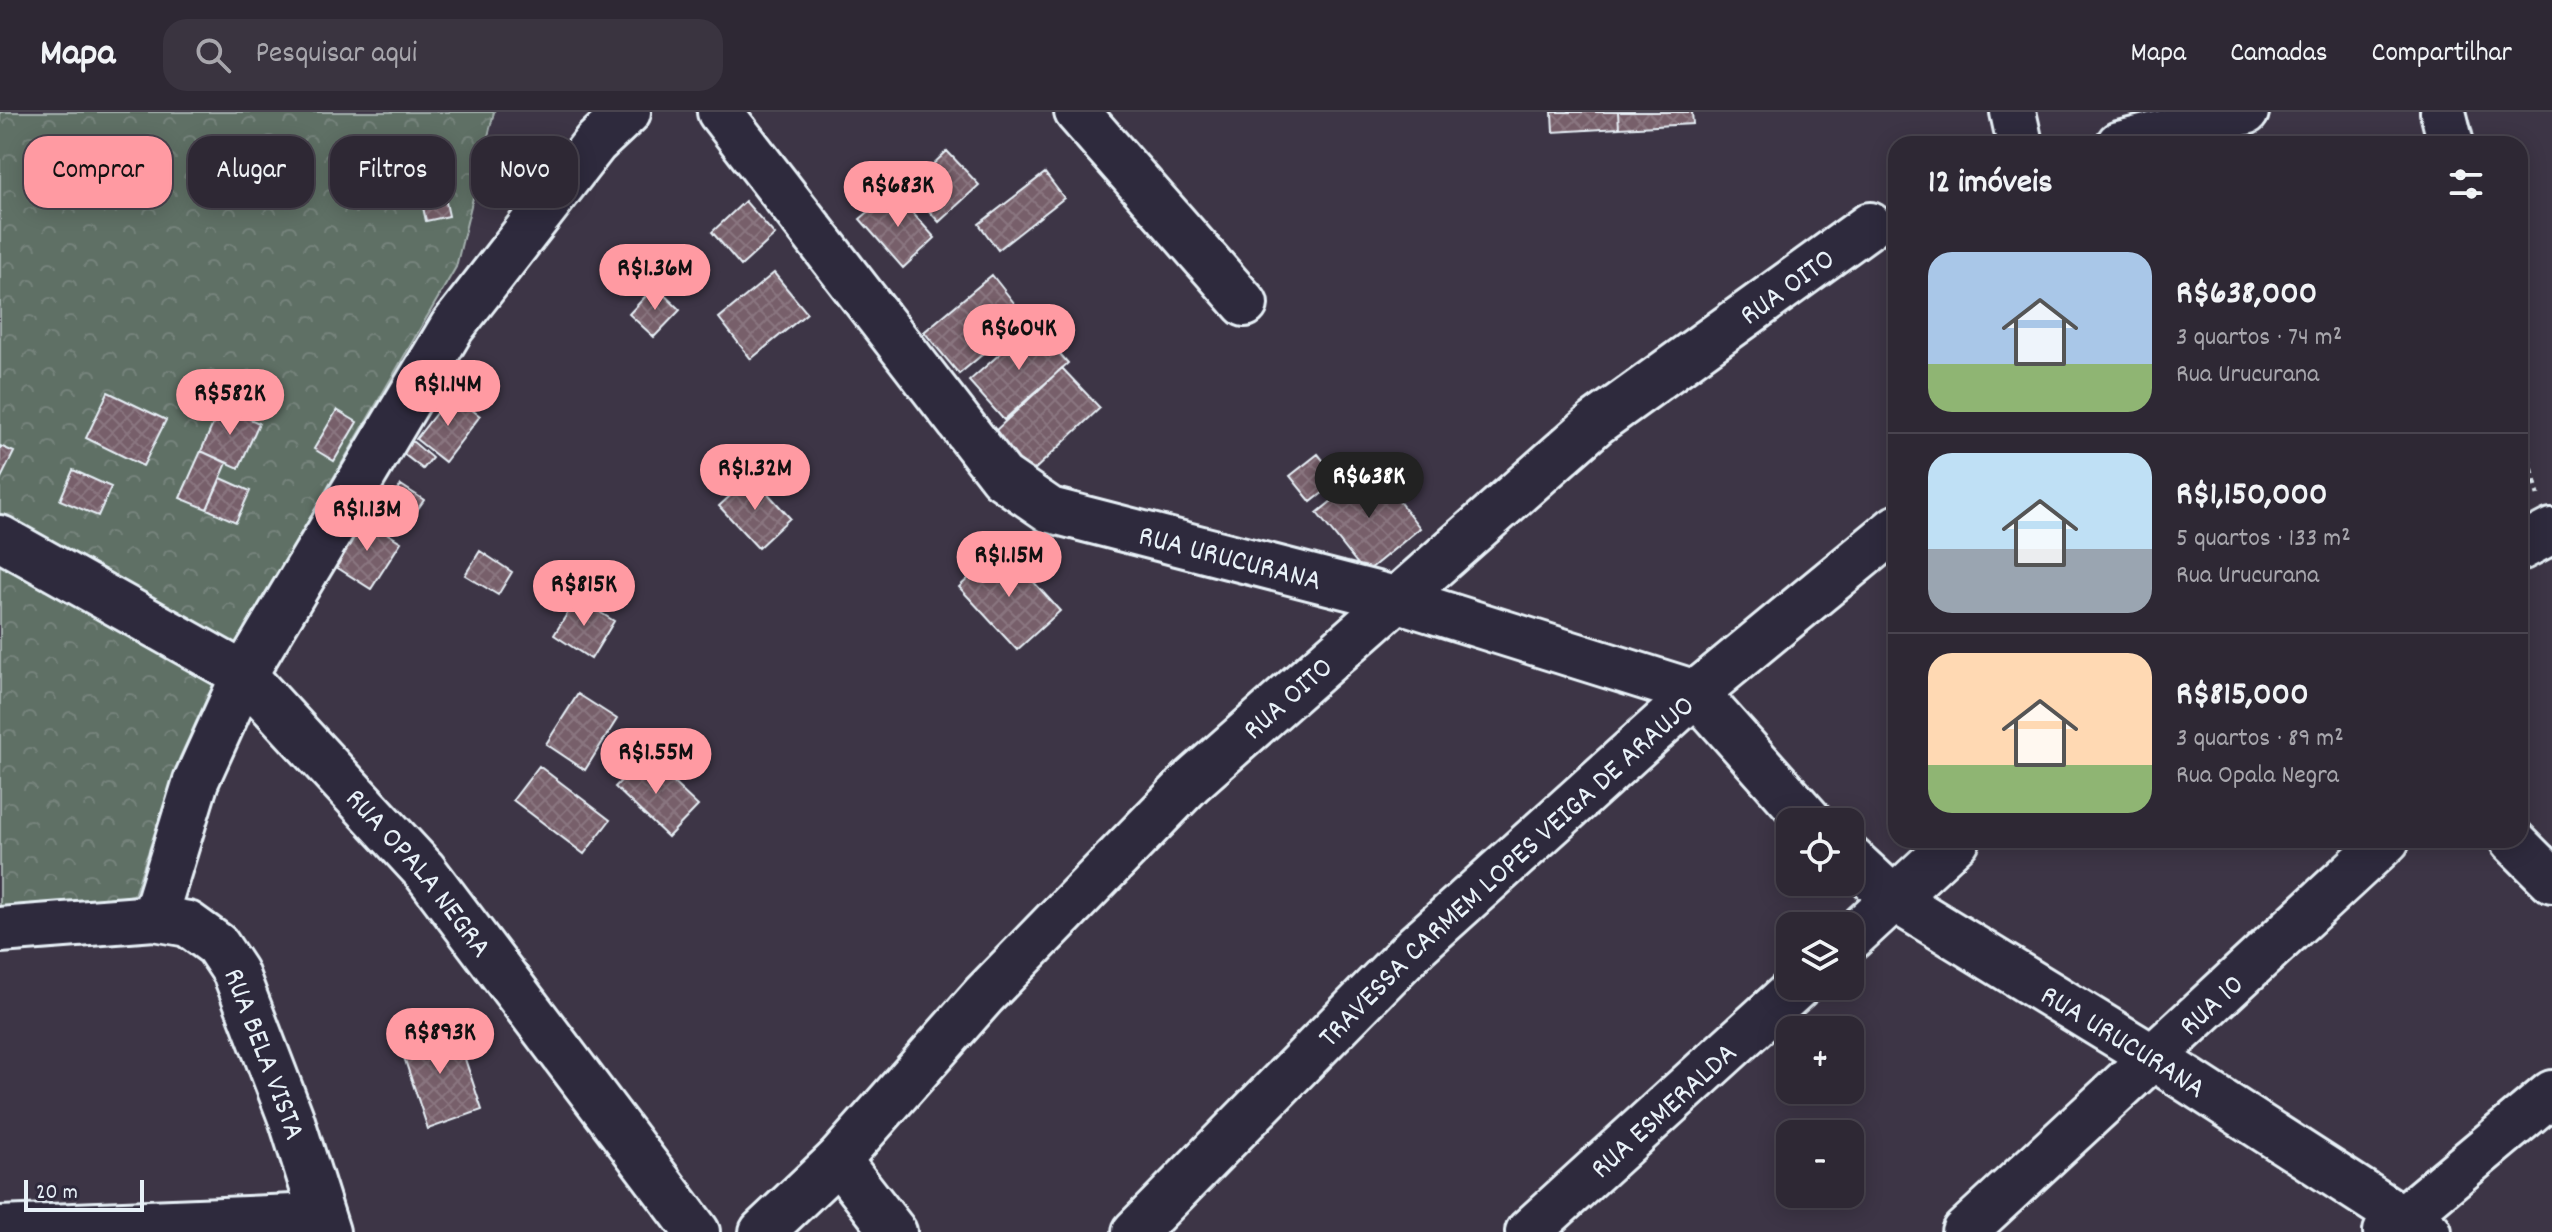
<!DOCTYPE html>
<html lang="pt">
<meta charset="utf-8">
<style>
:root{--surface:#2e2834;--page:#3a3440;--text:#f1f3f6;--muted:#a7a6ac;--line:#49444f;--accent:#ff9aa2}
body{margin:0;font-family:Dekko,sans-serif;background:var(--page);color:var(--text);height:100vh;display:flex;flex-direction:column;font-size:30px;white-space:nowrap}
*{box-sizing:border-box;margin:0}
p{font-size:26px;color:var(--muted)}
.icon{flex:none;width:44px;height:44px;fill:none;stroke:currentColor;stroke-width:2;stroke-linecap:round;stroke-linejoin:round}
.map{position:relative;flex:1;overflow:hidden}
.panel{position:absolute;left:1888px;top:24px;width:640px;height:712px;display:flex;flex-direction:column;background:var(--surface);border-radius:24px;box-shadow:0 4px 20px #0003,0 0 0 2px var(--line)}
.panel>*{flex:none}
.guide{position:absolute;left:24px;top:24px;width:760px;height:72px;display:flex;gap:16px}
.tools{position:absolute;left:1776px;top:696px;display:grid;gap:16px}
.tools a{display:grid;place-items:center;width:88px;height:88px;border-radius:16px;background:var(--surface);box-shadow:0 4px 20px #0003,0 0 0 2px var(--line);font-size:40px}
.scale{position:absolute;left:24px;bottom:20px;width:120px;box-sizing:border-box;padding-left:8px;border:4px solid #e8f1f8;border-top:0;font-size:22px;line-height:28px;white-space:nowrap;color:#e8f1f8;-webkit-text-stroke:6px #2f2a3d;paint-order:stroke}
.price{position:absolute;translate:-50% -68px;padding:0 18px;border-radius:28px;background:var(--accent);color:#111;font-size:26px;line-height:52px;filter:drop-shadow(0 2px 4px #0008)}
.price::after{content:'';position:absolute;left:50%;top:48px;width:24px;height:18px;margin-left:-12px;background:inherit;clip-path:polygon(0 0,100% 0,50% 100%)}
.price.selected{background:#222;color:#fff}
ul{padding:0;list-style:none}
li{display:flex;align-items:center;gap:24px;height:200px;padding:0 40px}
li+li{border-top:2px solid var(--line)}
li span{display:grid;place-items:center;flex:none;width:224px;height:160px;border-radius:24px;color:#555}
li>.icon{margin-inline-start:auto}
span .icon{width:96px;height:96px;fill:#fffc;stroke-width:1}
li b{font-size:34px}
h2{display:flex;justify-content:space-between;align-items:center;height:96px;padding:0 40px;font-size:34px}
.pill{padding:0 28px;border-radius:24px;background:var(--surface);box-shadow:0 4px 20px #0003,0 0 0 2px var(--line);font-size:28px;line-height:72px}
.pill.selected{background:var(--accent);color:#111}
header{display:flex;align-items:center;gap:48px;box-sizing:border-box;height:112px;padding:0 40px;background:var(--surface);border-bottom:2px solid var(--line)}
header strong{font-size:38px}
nav{display:flex;gap:44px;margin-inline-start:auto;font-size:28px}
.search{width:560px;height:72px;background:var(--page);display:flex;align-items:center;gap:20px;box-sizing:border-box;padding:0 28px;border-radius:24px;color:var(--muted);font-size:30px}
.map>svg:first-child{display:block}
.forest{fill:url(#forest-crowns);stroke:#a4b0ae;stroke-width:2}
.building{fill:url(#building-cross-hatch);stroke:#e8f1f8;stroke-width:2}
.lines{fill:none;stroke-linecap:round;stroke-linejoin:round}
.minor-casing{stroke:#e8f1f8;stroke-width:50}
.path{stroke:#e8f1f8;stroke-width:5;stroke-dasharray:6 6;stroke-linecap:butt}
.minor{stroke:#2f2a3d;stroke-width:44}
.labels{text-anchor:middle;stroke-width:6;stroke-linejoin:round;paint-order:stroke}
.street-label{font-size:30px;fill:#e8f1f8;stroke:#2f2a3d}
</style>
<header>
<strong>Mapa</strong>
<div class="search"><svg class="icon" aria-label="search" viewBox="0 0 24 24"><circle cx="10" cy="10" r="6"/><path d="M15 15l6 6"/></svg>Pesquisar aqui</div>
<nav><a>Mapa</a><a>Camadas</a><a>Compartilhar</a></nav>
</header>
<div class="map">
<svg width="2552" height="1120" viewBox="0 0 2552 1120">
<defs>
<pattern id="forest-crowns" width="20" height="18" patternUnits="userSpaceOnUse" patternTransform="scale(2)"><rect width="20" height="18" fill="#5f6f65"/><path d="M2 6a3 3 0 1 1 6 0M12 15a3 3 0 1 1 6 0" fill="none" stroke="#76847c"/></pattern>
<pattern id="building-cross-hatch" width="8" height="8" patternUnits="userSpaceOnUse" patternTransform="scale(2)"><rect width="8" height="8" fill="#775f6a"/><path d="M0 0l8 8M0 8l8-8" fill="none" stroke="#8a7680"/></pattern>
</defs>
<rect width="100%" height="100%" fill="#3d3546"/>
<filter id="ink" filterUnits="userSpaceOnUse"><feTurbulence type="fractalNoise" baseFrequency=".0125" numOctaves="2"/><feDisplacementMap in="SourceGraphic" scale="16" xChannelSelector="R" yChannelSelector="G"/><feConvolveMatrix kernelMatrix="1 2 1 2 8 2 1 2 1" color-interpolation-filters="sRGB"/></filter>
<g filter="url(#ink)">
<path class="forest" d="M 0,0 L 494,0 L 456,155 L 214,571 L 180,645 L 134,783 L 0,807 Z"/>
<path class="building" d="M 1552,0 L 1618,0 L 1619,16 L 1553,20 Z
M 1618,0 L 1692,0 L 1693,12 L 1619,16 Z
M 434,34 L 449,104 L 426,109 L 411,39 Z
M 947,39 L 979,73 L 939,110 L 908,76 Z
M 1045,61 L 1064,86 L 998,138 L 979,112 Z
M 893,79 L 935,126 L 903,156 L 860,107 Z
M 745,89 L 775,123 L 741,154 L 712,120 Z
M 774,161 L 807,201 L 751,247 L 719,206 Z
M 992,163 L 1026,206 L 959,262 L 924,220 Z
M 655,174 L 680,198 L 654,225 L 629,202 Z
M 1034,212 L 1068,251 L 1004,308 L 969,269 Z
M 1062,256 L 1100,296 L 1031,361 L 993,321 Z
M 108,280 L 166,308 L 143,354 L 86,326 Z
M 451,282 L 480,304 L 445,350 L 416,327 Z
M 221,294 L 259,311 L 239,356 L 201,339 Z
M 337,298 L 357,310 L 334,349 L 314,337 Z
M 411,328 L 432,346 L 423,357 L 401,340 Z
M 0,334 L 14,340 L 0,368 Z
M 201,339 L 227,351 L 207,397 L 180,386 Z
M 1318,342 L 1339,368 L 1311,390 L 1290,364 Z
M 1373,356 L 1420,416 L 1365,461 L 1317,401 Z
M 73,358 L 111,375 L 98,404 L 60,388 Z
M 752,364 L 790,406 L 758,436 L 719,394 Z
M 221,366 L 250,379 L 236,410 L 207,397 Z
M 401,373 L 424,388 L 406,414 L 383,399 Z
M 362,406 L 401,430 L 371,477 L 333,453 Z
M 1002,435 L 1060,499 L 1017,538 L 959,475 Z
M 480,439 L 512,460 L 498,483 L 465,463 Z
M 577,486 L 614,509 L 591,547 L 554,523 Z
M 578,582 L 617,607 L 585,658 L 546,632 Z
M 645,644 L 698,694 L 668,725 L 615,675 Z
M 539,654 L 610,708 L 584,742 L 513,688 Z
M 453,911 L 482,998 L 428,1017 L 399,930 Z"/>
<g class="lines">
<defs>
<g id="minor">
<path id="s1" d="M 720,0 L 1002,365 L 1050,398 L 1399,488 L 1696,581 L 1811,710"/>
<path d="M 1077,0 L 1245,192"/>
<path d="M 2013,0 L 2020,32"/>
<path d="M 2443,0 L 2451,32"/>
<path d="M 2119,32 L 2246,0"/>
<path id="s2" d="M 0,426 L 244,563 L 424,758 L 697,1120"/>
<path d="M 2520,436 L 2552,419"/>
<path d="M 2512,728 L 2552,768"/>
<path id="s3" d="M 1850,746 L 1894,787 L 2154,946 L 2402,1106 L 2429,1120"/>
<path id="s4" d="M 154,806 L 188,812 L 217,833 L 235,860 L 291,1006 L 327,1120"/>
<path d="M 0,818 L 154,806 L 196,669 L 244,563 L 452,215 L 595,31 L 628,0"/>
<path d="M 1850,827 L 1957,728"/>
<path d="M 838,1048 L 894,1120"/>
<path d="M 0,1117 L 319,1104"/>
<path id="s5" d="M 762,1120 L 838,1048 L 984,883 L 1191,670 L 1596,311 L 1870,113"/>
<path id="s6" d="M 1135,1120 L 1417,833 L 1696,581 L 1896,416"/>
<path id="s7" d="M 1528,1120 L 1798,874"/>
<path id="s8" d="M 1964,1120 L 2387,728"/>
<path d="M 2386,1120 L 2552,981"/>
</g>
</defs>
<use href="#minor" class="minor-casing"/>
<path class="path" d="M 2520,310 L 2538,383"/>
<use href="#minor" class="minor"/>
</g>
</g>
<g class="labels">
<g class="street-label">
<text dy="10" stroke="none"><textPath href="#s5" startOffset="1398">RUA OITO</textPath></text>
<text dy="10" stroke="none"><textPath href="#s1" startOffset="706">RUA URUCURANA</textPath></text>
<text dy="10" stroke="none"><textPath href="#s5" startOffset="750">RUA OITO</textPath></text>
<text dy="10" stroke="none"><textPath href="#s6" startOffset="518">TRAVESSA CARMEM LOPES VEIGA DE ARAUJO</textPath></text>
<text dy="10" stroke="none"><textPath href="#s2" startOffset="544">RUA OPALA NEGRA</textPath></text>
<text dy="10" stroke="none"><textPath href="#s8" startOffset="336">RUA 10</textPath></text>
<text dy="10" stroke="none"><textPath href="#s3" startOffset="330">RUA URUCURANA</textPath></text>
<text dy="10" stroke="none"><textPath href="#s4" startOffset="190">RUA BELA VISTA</textPath></text>
<text dy="10" stroke="none"><textPath href="#s7" startOffset="182">RUA ESMERALDA</textPath></text>
</g>
</g>
</svg>
<div class="tools">
<a><svg class="icon" aria-label="locate" viewBox="0 0 24 24"><circle cx="12" cy="12" r="6"/><path d="M12 2v4M12 18v4M2 12h4M18 12h4"/></svg></a>
<a><svg class="icon" aria-label="layers" viewBox="0 0 24 24"><path d="M12 4l9 5-9 5-9-5zM3 14l9 5 9-5"/></svg></a>
<a>+</a>
<a>−</a>
</div>
<div class="scale">20 m</div>
<b class="price" style="left:898px;top:117px">R$683K</b>
<b class="price" style="left:655px;top:200px">R$1.36M</b>
<b class="price" style="left:1019px;top:260px">R$604K</b>
<b class="price" style="left:448px;top:316px">R$1.14M</b>
<b class="price" style="left:230px;top:325px">R$582K</b>
<b class="price" style="left:755px;top:400px">R$1.32M</b>
<b class="price selected" style="left:1369px;top:408px">R$638K</b>
<b class="price" style="left:367px;top:441px">R$1.13M</b>
<b class="price" style="left:1009px;top:487px">R$1.15M</b>
<b class="price" style="left:584px;top:516px">R$815K</b>
<b class="price" style="left:656px;top:684px">R$1.55M</b>
<b class="price" style="left:440px;top:964px">R$893K</b>
<div class="guide">
<a class="pill selected">Comprar</a>
<a class="pill">Alugar</a>
<a class="pill">Filtros</a>
<a class="pill">Novo</a>
</div>
<section class="panel">
<h2>12 imóveis<svg class="icon" aria-label="filters" viewBox="0 0 24 24"><path d="M4 7h16M4 17h16"/><circle cx="9" cy="7" r="2"/><circle cx="15" cy="17" r="2"/></svg></h2>
<ul>
<li><span style="background:linear-gradient(#a9c7e8 70%,#8fb573 0)"><svg class="icon" aria-label="home" viewBox="0 0 24 24"><path d="M3 11l9-7 9 7M6 9v11h12V9"/></svg></span><div><b>R$638,000</b><p>3 quartos · 74 m²</p><p>Rua Urucurana</p></div></li>
<li><span style="background:linear-gradient(#bfe0f5 60%,#9aa5b1 0)"><svg class="icon" aria-label="home" viewBox="0 0 24 24"><path d="M3 11l9-7 9 7M6 9v11h12V9"/></svg></span><div><b>R$1,150,000</b><p>5 quartos · 133 m²</p><p>Rua Urucurana</p></div></li>
<li><span style="background:linear-gradient(#ffd9b3 70%,#8fb573 0)"><svg class="icon" aria-label="home" viewBox="0 0 24 24"><path d="M3 11l9-7 9 7M6 9v11h12V9"/></svg></span><div><b>R$815,000</b><p>3 quartos · 89 m²</p><p>Rua Opala Negra</p></div></li>
</ul>
</section>
</div>
